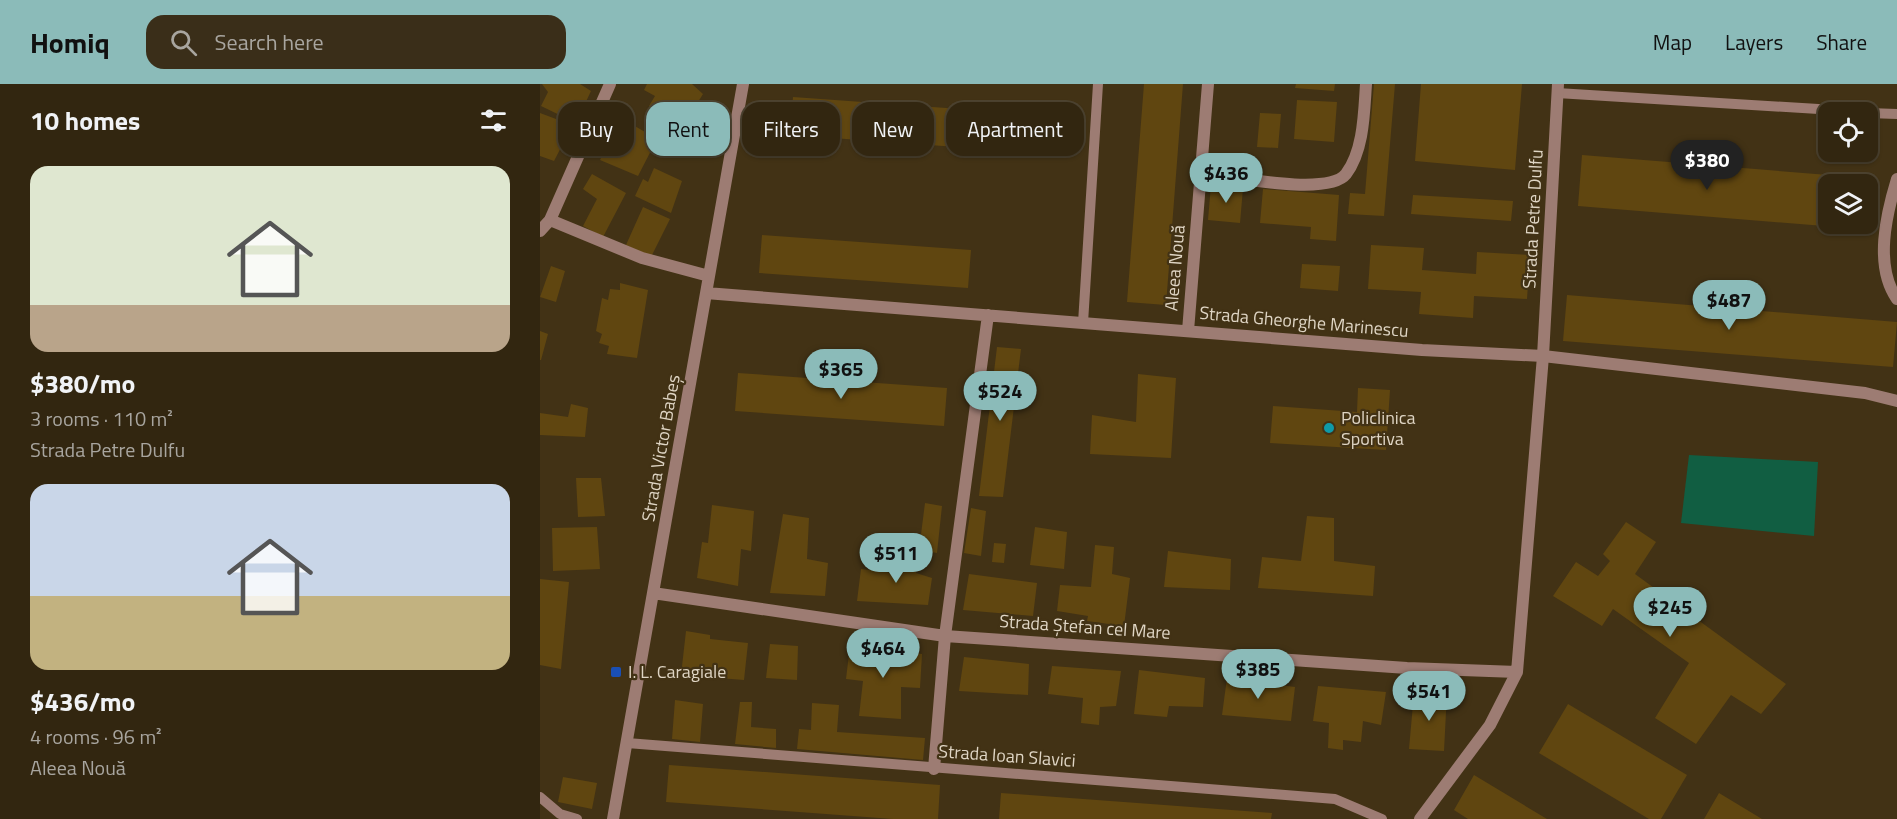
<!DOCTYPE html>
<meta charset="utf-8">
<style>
:root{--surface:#322610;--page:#3a2e19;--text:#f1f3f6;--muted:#a8a59f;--line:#4d4330;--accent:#8bbbb9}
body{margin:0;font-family:"Titillium Web",sans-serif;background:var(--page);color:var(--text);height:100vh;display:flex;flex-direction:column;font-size:22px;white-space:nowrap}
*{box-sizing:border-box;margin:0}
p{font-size:20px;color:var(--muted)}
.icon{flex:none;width:33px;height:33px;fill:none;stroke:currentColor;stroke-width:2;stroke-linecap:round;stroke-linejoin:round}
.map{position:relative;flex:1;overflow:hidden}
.side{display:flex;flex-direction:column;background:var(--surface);width:540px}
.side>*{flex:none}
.guide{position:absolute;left:18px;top:18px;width:570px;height:54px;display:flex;gap:12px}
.tools{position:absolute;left:1278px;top:18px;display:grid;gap:12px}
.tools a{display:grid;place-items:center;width:60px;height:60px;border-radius:12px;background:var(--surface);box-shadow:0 2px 4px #0004,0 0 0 2px var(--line);font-size:30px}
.price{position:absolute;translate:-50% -51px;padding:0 14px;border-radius:21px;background:var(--accent);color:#111;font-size:20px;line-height:39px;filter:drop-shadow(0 2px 3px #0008)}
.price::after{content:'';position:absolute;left:50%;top:36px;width:18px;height:14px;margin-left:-9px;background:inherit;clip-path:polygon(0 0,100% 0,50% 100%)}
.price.active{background:#222;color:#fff}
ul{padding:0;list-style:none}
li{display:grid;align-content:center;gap:12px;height:318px;padding:0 30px}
li span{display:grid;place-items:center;height:186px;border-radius:18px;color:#555}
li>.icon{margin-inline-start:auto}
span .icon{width:108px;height:108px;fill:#fffc;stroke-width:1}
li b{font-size:26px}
h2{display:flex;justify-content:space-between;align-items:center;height:72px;padding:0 30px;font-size:26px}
.pill{padding:0 21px;border-radius:18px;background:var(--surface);box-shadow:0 2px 4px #0004,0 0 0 2px var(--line);font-size:21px;line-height:54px}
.pill.active{background:var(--accent);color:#111}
header{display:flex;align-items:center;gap:36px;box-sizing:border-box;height:84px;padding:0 30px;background:var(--accent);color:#111}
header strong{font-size:28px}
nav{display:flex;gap:33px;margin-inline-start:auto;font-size:21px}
.search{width:420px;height:54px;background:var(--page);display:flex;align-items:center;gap:15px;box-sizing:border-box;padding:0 21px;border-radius:18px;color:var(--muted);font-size:22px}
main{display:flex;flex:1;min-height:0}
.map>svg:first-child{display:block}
.green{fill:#115e42}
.building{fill:#604610}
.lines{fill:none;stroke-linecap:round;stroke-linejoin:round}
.service{stroke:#9d7c73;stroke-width:10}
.minor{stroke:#9d7c73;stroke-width:12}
.culture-dot{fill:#0f9aa8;stroke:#423215;stroke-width:2}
.transit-dot{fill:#1a4fb4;stroke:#423215;stroke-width:2}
.labels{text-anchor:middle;stroke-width:4.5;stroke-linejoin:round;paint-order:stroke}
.street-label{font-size:18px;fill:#dfd5c4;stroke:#423215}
.poi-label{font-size:18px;fill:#dfd5c4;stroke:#423215;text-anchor:start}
</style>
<header>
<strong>Homiq</strong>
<div class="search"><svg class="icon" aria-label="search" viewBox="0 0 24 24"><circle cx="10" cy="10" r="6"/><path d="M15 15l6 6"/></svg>Search here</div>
<nav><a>Map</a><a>Layers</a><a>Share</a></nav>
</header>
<main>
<section class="side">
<h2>10 homes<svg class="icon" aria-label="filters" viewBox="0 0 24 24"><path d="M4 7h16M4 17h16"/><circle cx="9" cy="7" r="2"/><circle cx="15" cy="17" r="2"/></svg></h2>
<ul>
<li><span style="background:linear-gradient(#dfe7d0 75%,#b9a48a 0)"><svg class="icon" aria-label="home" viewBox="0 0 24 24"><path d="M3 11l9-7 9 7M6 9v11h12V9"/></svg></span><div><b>$380/mo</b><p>3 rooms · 110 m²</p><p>Strada Petre Dulfu</p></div></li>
<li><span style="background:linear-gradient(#c9d6e8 60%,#c2b280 0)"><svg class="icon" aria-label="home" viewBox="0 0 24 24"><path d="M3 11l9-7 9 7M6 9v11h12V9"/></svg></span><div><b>$436/mo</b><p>4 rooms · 96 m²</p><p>Aleea Nouă</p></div></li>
</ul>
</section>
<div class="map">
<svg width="1357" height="735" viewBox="0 0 1357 735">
<rect width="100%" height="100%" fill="#423215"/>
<path class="green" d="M 1149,371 L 1278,378 L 1274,452 L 1141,439 Z"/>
<path class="building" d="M 2,0 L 40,0 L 51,7 L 36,39 L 1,22 L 8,8 Z
M 107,0 L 152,0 L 163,10 L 143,42 L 109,22 L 115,12 L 104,6 Z
M 604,0 L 643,0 L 626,221 L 587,218 Z
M 756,0 L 795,0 L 794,7 L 755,4 Z
M 834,0 L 855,0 L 844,132 L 808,130 L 810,109 L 825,110 Z
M 881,0 L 982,0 L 975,86 L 875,77 Z
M 253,13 L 462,28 L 459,66 L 250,51 Z
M 757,16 L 797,18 L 794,58 L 754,55 Z
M 0,29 L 24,38 L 28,50 L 14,77 L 0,72 Z
M 720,29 L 741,30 L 738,64 L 717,63 Z
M 81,34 L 117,55 L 98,92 L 60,76 Z
M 1042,71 L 1313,93 L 1313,100 L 1288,100 L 1288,140 L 1309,140 L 1309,144 L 1038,122 Z
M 114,84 L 142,97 L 131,129 L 95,112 L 103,95 L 108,98 Z
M 52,90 L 86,109 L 63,153 L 43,142 L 57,115 L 43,105 Z
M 671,101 L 703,104 L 700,139 L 668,136 Z
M 723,105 L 799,111 L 796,157 L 770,155 L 771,143 L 720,139 Z
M 873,111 L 973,117 L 971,137 L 871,130 Z
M 103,123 L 130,135 L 111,173 L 86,161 Z
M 222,151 L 431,166 L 428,204 L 219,189 Z
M 831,161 L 884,164 L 882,186 L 936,190 L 937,168 L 990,171 L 987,215 L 934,212 L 933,234 L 879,230 L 881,208 L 828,205 Z
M 762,180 L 800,182 L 798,207 L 760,204 Z
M 11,182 L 25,187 L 16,218 L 0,213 Z
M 80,199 L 108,206 L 97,274 L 67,270 L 69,262 L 59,259 L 62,250 L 56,247 L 62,214 L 68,216 L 70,205 L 80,206 Z
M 1027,211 L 1357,238 L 1353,283 L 1023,257 Z
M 0,247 L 8,250 L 1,276 L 0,276 Z
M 457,263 L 481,265 L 463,413 L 439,412 Z
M 198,289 L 407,304 L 404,342 L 195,327 Z
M 598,290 L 636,294 L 631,374 L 550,370 L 552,331 L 596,338 Z
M 818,304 L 850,306 L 846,366 L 730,359 L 733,322 L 817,328 Z
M 31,320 L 48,324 L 45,353 L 0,351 L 0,329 L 28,333 Z
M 36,394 L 61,394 L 65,432 L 38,433 Z
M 385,419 L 402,422 L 397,469 L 379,466 Z
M 172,421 L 214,427 L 211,467 L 201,465 L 198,502 L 157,494 L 162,458 L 168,459 Z
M 431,424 L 446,427 L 441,472 L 424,469 Z
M 243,430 L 269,434 L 267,475 L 288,479 L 285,512 L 230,509 Z
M 767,432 L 794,434 L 794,477 L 835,482 L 833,512 L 718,504 L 722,473 L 761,477 Z
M 1086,438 L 1116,458 L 1095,490 L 1246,600 L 1221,630 L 1191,611 L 1156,660 L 1115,634 L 1149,579 L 1073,525 L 1062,542 L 1013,512 L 1036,478 L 1058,492 L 1070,477 L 1063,470 Z
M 57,443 L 60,485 L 13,487 L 12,444 Z
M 495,443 L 527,448 L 524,485 L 490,481 Z
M 454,459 L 466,460 L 464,479 L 452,478 Z
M 555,461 L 574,463 L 572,490 L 590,494 L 584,542 L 547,537 L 548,532 L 517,527 L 520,501 L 551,503 Z
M 357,467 L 378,471 L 376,489 L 392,494 L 388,521 L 317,517 L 321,485 L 355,489 Z
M 628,467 L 691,475 L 690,506 L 624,503 Z
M 429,490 L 497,499 L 493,532 L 423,526 Z
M 0,495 L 29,498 L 21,585 L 0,581 Z
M 146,547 L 170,551 L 170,555 L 208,559 L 204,596 L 141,591 Z
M 230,560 L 258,562 L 257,596 L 226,594 Z
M 310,562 L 382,570 L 380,604 L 361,603 L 361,635 L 319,632 L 323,597 L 306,595 Z
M 424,573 L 489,580 L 488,611 L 419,607 Z
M 512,582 L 581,587 L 576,622 L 560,623 L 559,641 L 541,639 L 543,614 L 508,610 Z
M 599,586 L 665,594 L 663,623 L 629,622 L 627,633 L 594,630 Z
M 687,594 L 755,603 L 751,637 L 682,631 Z
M 778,602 L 846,608 L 841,641 L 823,637 L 821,658 L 803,656 L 803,666 L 788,664 L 789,639 L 773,637 Z
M 874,609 L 907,609 L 904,667 L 869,665 Z
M 135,616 L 163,620 L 160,658 L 132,655 Z
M 200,618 L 212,618 L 211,643 L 236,645 L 236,664 L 195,660 Z
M 272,619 L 299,621 L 297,648 L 385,654 L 383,676 L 257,665 L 259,645 L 271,646 Z
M 1028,620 L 1147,691 L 1121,735 L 1109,735 L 999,669 Z
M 129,681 L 400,701 L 398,735 L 353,735 L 126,718 Z
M 934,691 L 1007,735 L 928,735 L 914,726 Z
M 23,693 L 57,699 L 52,725 L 18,718 Z
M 461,709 L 732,729 L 731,735 L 459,735 Z
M 1179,709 L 1222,735 L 1164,735 Z"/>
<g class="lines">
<path class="service" d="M 1017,9 L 1327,28
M 1328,29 L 1357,30
M 543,239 L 558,0
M 87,659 L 795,715 L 842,735
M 0,713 L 20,730 L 37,735"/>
<path class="minor" d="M 661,89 C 690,92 788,113 806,90 C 824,66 824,28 826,0
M 1357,95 C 1346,131 1334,182 1357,215
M 10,136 L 102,174 L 169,192
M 0,147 L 10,136 L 70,0
M 166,209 L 882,266 L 1003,272 L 1325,309 L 1357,317
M 648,247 L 668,0
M 113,509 L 405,552 L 867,584 L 977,588
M 394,685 L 405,552 L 448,231
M 73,735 L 203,0
M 880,735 L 950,641 L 977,588 L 1003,272 L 1018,0"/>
</g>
<circle class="culture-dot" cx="789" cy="344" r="6"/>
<rect class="transit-dot" x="70" y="582" width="12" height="12" rx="3"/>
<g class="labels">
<g class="street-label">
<text transform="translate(993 135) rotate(-87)" y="6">Strada Petre Dulfu</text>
<text transform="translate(635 184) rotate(-85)" y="6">Aleea Nouă</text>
<text transform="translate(764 238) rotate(5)" y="6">Strada Gheorghe Marinescu</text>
<text transform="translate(121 364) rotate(-80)" y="6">Strada Victor Babeș</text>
<text transform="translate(545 543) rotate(4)" y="6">Strada Ștefan cel Mare</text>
<text transform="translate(467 672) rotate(4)" y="6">Strada Ioan Slavici</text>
</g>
<g class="poi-label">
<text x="801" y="340">Policlinica<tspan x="801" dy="21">Sportiva</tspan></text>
<text x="88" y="594">I. L. Caragiale</text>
</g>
</g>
</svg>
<div class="tools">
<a><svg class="icon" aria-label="locate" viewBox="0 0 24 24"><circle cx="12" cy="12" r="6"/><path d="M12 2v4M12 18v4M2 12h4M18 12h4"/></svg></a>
<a><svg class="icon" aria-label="layers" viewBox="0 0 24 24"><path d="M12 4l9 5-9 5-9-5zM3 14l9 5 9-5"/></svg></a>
</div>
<b class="price active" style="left:1167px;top:107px">$380</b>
<b class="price" style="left:686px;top:120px">$436</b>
<b class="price" style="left:1189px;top:247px">$487</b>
<b class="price" style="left:301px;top:316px">$365</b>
<b class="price" style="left:460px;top:338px">$524</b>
<b class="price" style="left:356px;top:500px">$511</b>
<b class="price" style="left:1130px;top:554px">$245</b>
<b class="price" style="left:343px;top:595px">$464</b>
<b class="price" style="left:718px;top:616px">$385</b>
<b class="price" style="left:889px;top:638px">$541</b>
<div class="guide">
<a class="pill">Buy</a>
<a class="pill active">Rent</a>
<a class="pill">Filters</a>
<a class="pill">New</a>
<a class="pill">Apartment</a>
</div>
</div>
</main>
